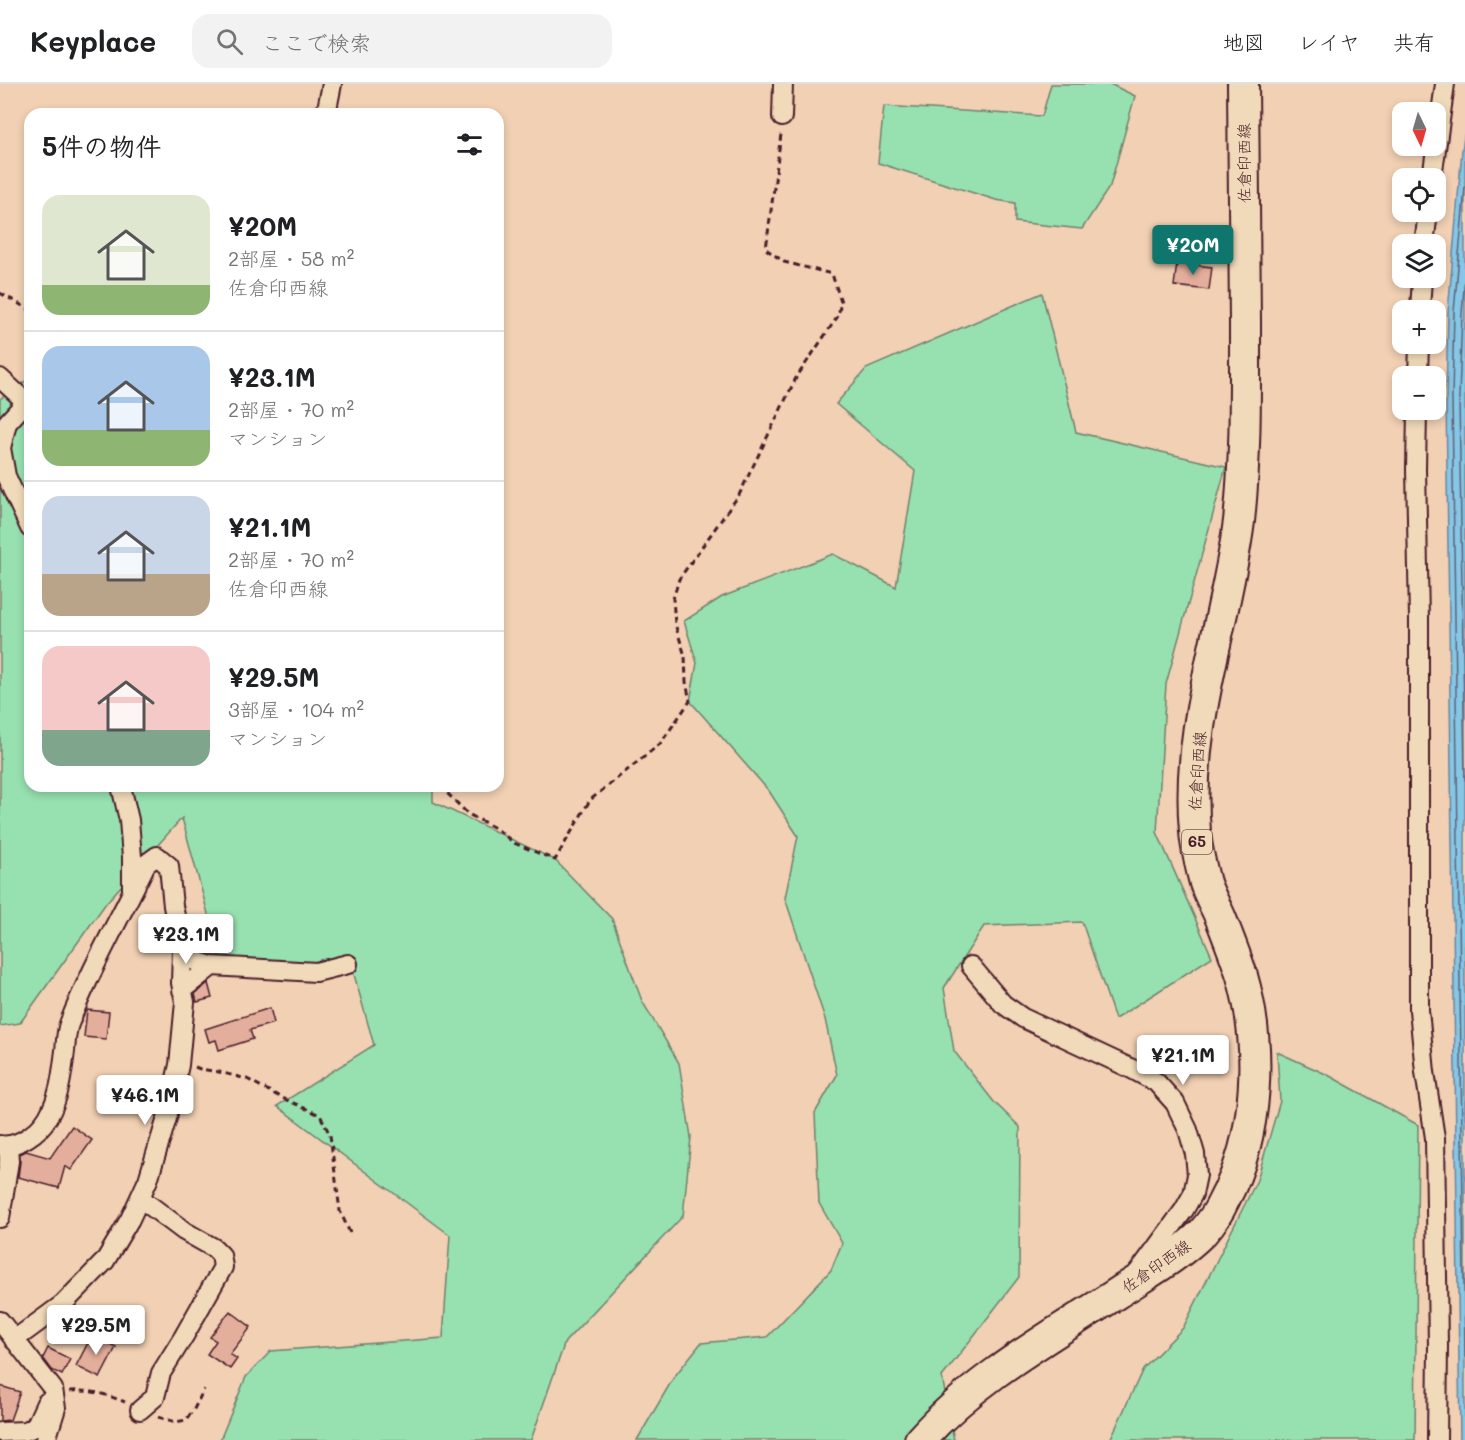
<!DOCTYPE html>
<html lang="ja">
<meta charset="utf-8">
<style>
:root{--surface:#fff;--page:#f2f2f2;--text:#202124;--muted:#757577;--line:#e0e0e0;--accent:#0f766e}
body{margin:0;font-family:Mali,"Klee One",sans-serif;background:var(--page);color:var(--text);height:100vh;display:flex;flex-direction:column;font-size:22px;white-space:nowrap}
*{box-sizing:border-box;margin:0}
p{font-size:20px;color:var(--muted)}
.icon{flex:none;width:33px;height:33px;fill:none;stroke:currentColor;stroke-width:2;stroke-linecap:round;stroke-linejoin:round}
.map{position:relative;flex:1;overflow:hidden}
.panel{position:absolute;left:24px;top:24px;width:480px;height:684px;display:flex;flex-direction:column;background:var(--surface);border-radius:18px;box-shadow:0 3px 9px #0003}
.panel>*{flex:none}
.needle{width:39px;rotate:175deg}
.tools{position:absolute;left:1392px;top:18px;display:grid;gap:12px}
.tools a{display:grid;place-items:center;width:54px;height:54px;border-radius:12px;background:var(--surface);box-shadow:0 3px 9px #0003;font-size:30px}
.price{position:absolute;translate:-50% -51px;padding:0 14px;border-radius:6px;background:#fff;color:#222;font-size:20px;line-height:39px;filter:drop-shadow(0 2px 3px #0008)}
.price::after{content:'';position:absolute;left:50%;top:36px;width:18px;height:14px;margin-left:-9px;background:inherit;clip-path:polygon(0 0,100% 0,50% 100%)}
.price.current{background:var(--accent);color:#fff}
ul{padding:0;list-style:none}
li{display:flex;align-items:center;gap:18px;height:150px;padding:0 18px}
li+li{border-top:2px solid var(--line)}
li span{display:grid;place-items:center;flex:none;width:168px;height:120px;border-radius:18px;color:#555}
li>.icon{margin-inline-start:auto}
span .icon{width:72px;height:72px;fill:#fffc;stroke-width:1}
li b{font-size:26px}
h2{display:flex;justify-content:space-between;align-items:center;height:72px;padding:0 18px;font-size:26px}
header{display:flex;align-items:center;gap:36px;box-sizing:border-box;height:84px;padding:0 30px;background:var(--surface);border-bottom:2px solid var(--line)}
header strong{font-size:28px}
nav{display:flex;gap:33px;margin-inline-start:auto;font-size:21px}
.search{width:420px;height:54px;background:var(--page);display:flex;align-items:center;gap:15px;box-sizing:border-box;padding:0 21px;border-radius:18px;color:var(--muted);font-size:22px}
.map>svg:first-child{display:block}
.green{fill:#97e1b0;stroke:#70806e;stroke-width:1.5}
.water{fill:#85c7e6;stroke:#6d849b;stroke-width:1.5}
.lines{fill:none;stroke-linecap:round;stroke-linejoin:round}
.shore{stroke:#626276;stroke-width:1.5}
.building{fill:#e4ae9c;stroke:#4a1f2b;stroke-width:1.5}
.street-casing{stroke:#4a1f2b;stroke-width:22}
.primary-casing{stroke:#4a1f2b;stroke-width:34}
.path{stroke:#4a1f2b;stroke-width:3;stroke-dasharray:6 4.5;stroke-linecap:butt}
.street{stroke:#f1dab9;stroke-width:18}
.primary{stroke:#f1dab9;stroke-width:30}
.labels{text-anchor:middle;stroke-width:4.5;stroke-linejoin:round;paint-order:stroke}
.shield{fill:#f1dab9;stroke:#7c5756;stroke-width:1.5}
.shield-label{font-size:15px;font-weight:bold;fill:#4a1f2b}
.street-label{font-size:16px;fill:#4a1f2b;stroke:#f1dab9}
</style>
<header>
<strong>Keyplace</strong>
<div class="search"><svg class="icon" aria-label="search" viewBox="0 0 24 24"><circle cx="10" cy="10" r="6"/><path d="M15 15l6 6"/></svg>ここで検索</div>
<nav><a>地図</a><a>レイヤ</a><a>共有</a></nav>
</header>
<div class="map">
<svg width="1465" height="1356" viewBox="0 0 1465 1356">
<rect width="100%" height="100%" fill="#f1d0b3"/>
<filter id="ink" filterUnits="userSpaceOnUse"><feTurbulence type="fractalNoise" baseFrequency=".0167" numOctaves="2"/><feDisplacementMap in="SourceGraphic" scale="12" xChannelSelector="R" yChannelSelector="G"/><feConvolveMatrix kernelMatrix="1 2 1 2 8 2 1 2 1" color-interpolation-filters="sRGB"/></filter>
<g filter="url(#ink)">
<path class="green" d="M 1051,0 L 1110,0 L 1135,12 L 1110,102 L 1082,145 L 1015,138 L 1015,119 L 996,116 L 878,79 L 884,22 L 1042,32 Z
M 1042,209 L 1076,348 L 1226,383 L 1166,600 L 1157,748 L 1212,873 L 1115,935 L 1082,838 L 984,842 L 944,904 L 954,967 L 994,1018 L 1020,1043 L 1019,1193 L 942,1293 L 954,1356 L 637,1356 L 674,1293 L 701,1259 L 767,1253 L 831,1186 L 842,1159 L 819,1119 L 815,1029 L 837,991 L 825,935 L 785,814 L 798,752 L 769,707 L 690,617 L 697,579 L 684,537 L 722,513 L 833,470 L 896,503 L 915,387 L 836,320 L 866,285 Z
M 30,294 L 30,702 L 433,702 L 433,718 L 555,776 L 612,835 L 642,917 L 679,979 L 691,1053 L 683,1132 L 565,1258 L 531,1356 L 220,1356 L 246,1293 L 271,1267 L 443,1254 L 450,1151 L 277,1022 L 374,961 L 353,887 L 220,874 L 182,734 L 106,819 L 20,939 L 0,942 L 0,315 Z
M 1277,968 L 1328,991 L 1418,1041 L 1415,1356 L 1110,1356 L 1143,1285 L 1183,1244 L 1257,1096 L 1280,1017 Z"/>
<path class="water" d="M 1465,47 L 1465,1356 L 1460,1356 L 1446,313 L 1448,228 L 1462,66 Z"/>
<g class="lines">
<path class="shore" d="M 1465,103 L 1454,228 L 1452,313 L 1465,1273
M 1465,192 L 1462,229 L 1459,313 L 1465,696"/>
</g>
<path class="building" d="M 1177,179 L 1212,183 L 1209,206 L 1174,202 Z
M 208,899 L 212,914 L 197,918 L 195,910 Z
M 270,924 L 274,939 L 250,946 L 253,955 L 219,966 L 216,956 L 209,958 L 205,945 Z
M 87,926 L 109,928 L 106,955 L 84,953 Z
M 72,1042 L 92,1056 L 71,1086 L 65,1082 L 59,1104 L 18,1093 L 20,1078 L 20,1070 L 26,1067 L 50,1074 Z
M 230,1227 L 251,1243 L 230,1270 L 237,1275 L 230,1285 L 207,1270 L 216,1257 L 210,1253 Z
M 92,1251 L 116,1263 L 100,1294 L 76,1282 Z
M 48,1264 L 70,1275 L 62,1291 L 52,1286 L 43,1274 Z
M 0,1302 L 20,1308 L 10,1336 L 0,1337 Z"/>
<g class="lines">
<defs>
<path id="street" d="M 326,30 L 332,0
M 782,33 L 783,0
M 1432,94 L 1445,0
M 1424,160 L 1428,128
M 1420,226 L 1422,194
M 1418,292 L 1419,260
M 0,294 L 26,318
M 30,315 L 26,318 L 7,339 L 1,364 L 6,392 L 30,444
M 1417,326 L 1416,385 L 1419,534 L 1419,926 L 1425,988 L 1435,1054 L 1438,1262 L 1437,1356
M 121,702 L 129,736 L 132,773 L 132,805
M 182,866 L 196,877 L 212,882 L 316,888 L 348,880
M 971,882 L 1003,920 L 1023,934 L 1132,985 L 1156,998 L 1175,1019 L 1188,1046 L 1195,1070 L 1197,1091 L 1193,1110 L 1184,1126 L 1139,1187
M 182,906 L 212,882
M 0,1061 C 18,1064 39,1048 48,1033 C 60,1012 62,990 65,967 C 66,958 66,948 69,940 C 90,885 121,833 146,780 L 157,772 L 169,782 L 173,822 L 182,866 L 181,899 L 185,918 L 179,981 L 167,1034 L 148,1096 L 130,1135 L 105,1177 L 63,1220 L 14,1256
M 140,1114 L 184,1147 L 214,1164 L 221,1171 L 223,1183 L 184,1252 L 161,1289 L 155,1313 L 140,1326
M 0,1134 L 9,1077 L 8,1062
M 0,1237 L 53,1305 L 56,1324 L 46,1356
M 0,1348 L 25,1347 L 35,1343 L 46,1319 L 54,1312"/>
<path id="primary" d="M 920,1356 C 974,1295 1048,1254 1116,1210 C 1145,1191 1178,1173 1203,1148 C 1211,1139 1219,1127 1224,1116 C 1259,1052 1262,961 1242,892 C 1236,873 1228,853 1221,835 C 1216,823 1209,811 1205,799 C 1201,783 1196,764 1195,747 C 1185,641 1226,540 1239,437 C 1246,371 1245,304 1245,238 C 1244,158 1244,79 1243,0"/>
</defs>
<use href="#street" class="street-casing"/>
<use href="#primary" class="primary-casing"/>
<path class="path" d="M 0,209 L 30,226
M 440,702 L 468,730 L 497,745 L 514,759 L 555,776 L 590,716 L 660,660 L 690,617 L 686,598 L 685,572 L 675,540 L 673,515 L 679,495 L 739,411 L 796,294 L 838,232 L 841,218 L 832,190 L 784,178 L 766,165 L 781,50
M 195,983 L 200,985 L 219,988 L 247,995 L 280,1013 L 320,1031 L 330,1051 L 340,1127 L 350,1149
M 70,1307 C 92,1306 105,1310 125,1318
M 158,1333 L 176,1338 L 186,1336 L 194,1325 L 204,1305"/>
<use href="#street" class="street"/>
<use href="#primary" class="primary"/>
</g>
</g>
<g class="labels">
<rect class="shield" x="1182" y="746" width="30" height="24" rx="4.5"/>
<g class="shield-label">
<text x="1197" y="763">65</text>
</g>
<g class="street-label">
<text transform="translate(1244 79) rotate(-90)" y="6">佐倉印西線</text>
<text transform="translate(1197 687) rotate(-86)" y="6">佐倉印西線</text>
<text transform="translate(1156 1182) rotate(-35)" y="6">佐倉印西線</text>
</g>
</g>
</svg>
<div class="tools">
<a><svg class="needle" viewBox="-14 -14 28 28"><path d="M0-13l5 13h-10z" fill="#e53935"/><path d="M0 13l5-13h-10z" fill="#757577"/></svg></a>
<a><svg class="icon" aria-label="locate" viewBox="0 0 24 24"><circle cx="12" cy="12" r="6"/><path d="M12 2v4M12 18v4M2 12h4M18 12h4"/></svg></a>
<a><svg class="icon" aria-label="layers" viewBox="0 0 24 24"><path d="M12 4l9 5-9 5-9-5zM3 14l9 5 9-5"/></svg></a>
<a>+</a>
<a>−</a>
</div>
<b class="price current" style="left:1193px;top:192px">¥20M</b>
<b class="price" style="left:186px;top:881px">¥23.1M</b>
<b class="price" style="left:1183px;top:1002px">¥21.1M</b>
<b class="price" style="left:145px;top:1042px">¥46.1M</b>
<b class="price" style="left:96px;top:1272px">¥29.5M</b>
<section class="panel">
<h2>5件の物件<svg class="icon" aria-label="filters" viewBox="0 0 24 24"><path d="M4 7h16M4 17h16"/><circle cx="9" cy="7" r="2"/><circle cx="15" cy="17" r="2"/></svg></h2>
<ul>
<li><span style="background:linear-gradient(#dfe7d0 75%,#8fb573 0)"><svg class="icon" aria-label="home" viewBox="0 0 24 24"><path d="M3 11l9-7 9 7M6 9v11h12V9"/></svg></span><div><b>¥20M</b><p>2部屋 · 58 m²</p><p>佐倉印西線</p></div></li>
<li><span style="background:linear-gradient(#a9c7e8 70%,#8fb573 0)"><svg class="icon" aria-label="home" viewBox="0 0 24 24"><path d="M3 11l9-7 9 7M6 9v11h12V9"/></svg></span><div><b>¥23.1M</b><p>2部屋 · 70 m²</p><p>マンション</p></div></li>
<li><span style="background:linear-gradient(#c9d6e8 65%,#b9a48a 0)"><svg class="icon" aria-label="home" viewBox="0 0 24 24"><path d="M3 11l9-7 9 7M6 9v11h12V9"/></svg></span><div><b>¥21.1M</b><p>2部屋 · 70 m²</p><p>佐倉印西線</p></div></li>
<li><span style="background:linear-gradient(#f6c9c9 70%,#7fa58c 0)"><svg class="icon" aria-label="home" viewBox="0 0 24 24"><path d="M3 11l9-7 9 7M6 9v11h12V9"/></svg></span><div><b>¥29.5M</b><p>3部屋 · 104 m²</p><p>マンション</p></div></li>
</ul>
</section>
</div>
